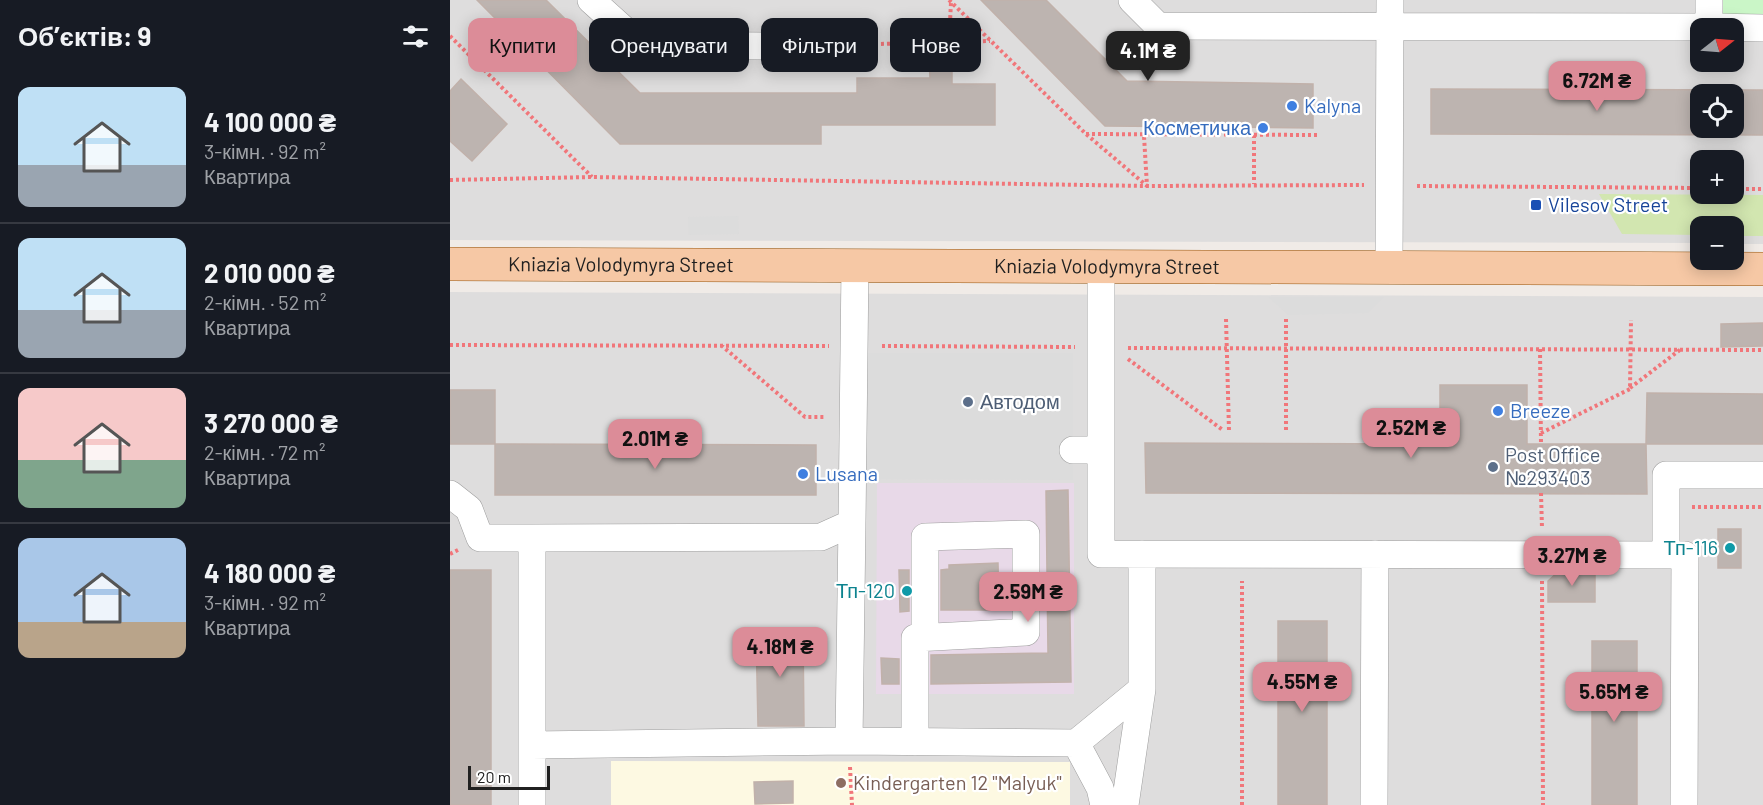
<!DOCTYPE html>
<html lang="uk">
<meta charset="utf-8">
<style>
:root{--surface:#171b24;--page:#20242c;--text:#f1f3f6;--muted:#9ea1a6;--line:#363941;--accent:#dc8c98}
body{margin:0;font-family:Barlow,sans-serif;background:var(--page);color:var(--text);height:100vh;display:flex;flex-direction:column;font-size:22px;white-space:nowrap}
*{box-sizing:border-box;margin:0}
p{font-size:20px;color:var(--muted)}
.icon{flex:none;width:33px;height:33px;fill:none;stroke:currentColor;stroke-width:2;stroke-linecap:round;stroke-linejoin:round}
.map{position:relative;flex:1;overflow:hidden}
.panel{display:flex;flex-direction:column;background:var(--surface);width:450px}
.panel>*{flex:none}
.guide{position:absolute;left:18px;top:18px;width:570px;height:54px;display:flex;gap:12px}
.needle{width:39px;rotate:73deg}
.buttons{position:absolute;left:1240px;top:18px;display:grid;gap:12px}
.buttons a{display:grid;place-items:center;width:54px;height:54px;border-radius:12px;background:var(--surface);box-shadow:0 3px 15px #0003;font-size:30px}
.scale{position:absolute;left:18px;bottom:15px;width:82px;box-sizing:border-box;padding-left:6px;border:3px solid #202020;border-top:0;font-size:16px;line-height:21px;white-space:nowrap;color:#202020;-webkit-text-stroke:4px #fff;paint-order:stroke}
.price{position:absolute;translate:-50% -51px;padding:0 14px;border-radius:12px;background:var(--accent);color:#111;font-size:20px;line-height:39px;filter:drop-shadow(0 2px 3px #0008)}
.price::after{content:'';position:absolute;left:50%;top:36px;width:18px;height:14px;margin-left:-9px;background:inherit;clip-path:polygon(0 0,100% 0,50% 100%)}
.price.current{background:#222;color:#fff}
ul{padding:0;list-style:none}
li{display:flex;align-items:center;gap:18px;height:150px;padding:0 18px}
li+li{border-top:2px solid var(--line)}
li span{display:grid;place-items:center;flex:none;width:168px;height:120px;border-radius:12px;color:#555}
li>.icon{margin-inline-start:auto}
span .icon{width:72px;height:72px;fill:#fffc;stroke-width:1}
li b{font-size:26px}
h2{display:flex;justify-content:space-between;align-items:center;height:72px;padding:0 18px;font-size:26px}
.pill{padding:0 21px;border-radius:12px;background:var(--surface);box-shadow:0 3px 15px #0003;font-size:21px;line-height:54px}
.pill.current{background:var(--accent);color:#111}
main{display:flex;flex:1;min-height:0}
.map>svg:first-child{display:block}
.residential{fill:#dedddd;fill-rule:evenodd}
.industrial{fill:#e8d9e8}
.education{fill:#fdf9e2}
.grass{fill:#d2e6b0}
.park{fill:#caf6c7}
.parking{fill:#dcdcdc}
.building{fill:#bdb4b0;stroke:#c1b1aa;stroke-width:1.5;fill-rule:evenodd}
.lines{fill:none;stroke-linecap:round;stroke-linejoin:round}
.minor-casing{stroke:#9d9d9d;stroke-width:28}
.major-casing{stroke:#92520a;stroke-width:34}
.path{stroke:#f1767a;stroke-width:4;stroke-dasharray:3 3;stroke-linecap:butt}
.minor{stroke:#fff;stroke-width:27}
.major{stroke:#f6c8a5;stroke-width:33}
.shop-dot{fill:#3f7fe0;stroke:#fff;stroke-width:2}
.transit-dot{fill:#1a4fb4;stroke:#fff;stroke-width:2}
.service-dot{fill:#5c6f8a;stroke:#fff;stroke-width:2}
.culture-dot{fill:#0f9aa8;stroke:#fff;stroke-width:2}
.education-dot{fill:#8d6e63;stroke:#fff;stroke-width:2}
.labels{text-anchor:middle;stroke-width:4.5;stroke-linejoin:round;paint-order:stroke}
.shop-label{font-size:20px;fill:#366cbe;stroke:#fff;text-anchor:start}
.transit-label{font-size:20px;fill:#164399;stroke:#fff;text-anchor:start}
.street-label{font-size:20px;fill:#202020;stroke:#fff}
.service-label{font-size:20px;fill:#4e5e75;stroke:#fff;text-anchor:start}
.culture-label{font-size:20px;fill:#0d838f;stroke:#fff;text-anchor:end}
.education-label{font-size:20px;fill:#785e54;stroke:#fff;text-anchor:start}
</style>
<main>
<section class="panel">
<h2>Об’єктів: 9<svg class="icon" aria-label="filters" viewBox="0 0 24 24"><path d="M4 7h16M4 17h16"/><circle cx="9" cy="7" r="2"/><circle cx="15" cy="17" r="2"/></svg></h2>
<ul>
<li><span style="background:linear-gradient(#bfe0f5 65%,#9aa5b1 0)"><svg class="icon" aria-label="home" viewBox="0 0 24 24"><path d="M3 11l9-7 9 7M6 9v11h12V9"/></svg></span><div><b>4 100 000 ₴</b><p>3-кімн. · 92 m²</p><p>Квартира</p></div></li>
<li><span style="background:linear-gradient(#bfe0f5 60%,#9aa5b1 0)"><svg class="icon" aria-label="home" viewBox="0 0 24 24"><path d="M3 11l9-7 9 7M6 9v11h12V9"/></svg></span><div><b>2 010 000 ₴</b><p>2-кімн. · 52 m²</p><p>Квартира</p></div></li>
<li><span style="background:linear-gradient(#f6c9c9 60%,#7fa58c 0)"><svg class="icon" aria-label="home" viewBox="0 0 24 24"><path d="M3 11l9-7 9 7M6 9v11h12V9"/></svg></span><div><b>3 270 000 ₴</b><p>2-кімн. · 72 m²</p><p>Квартира</p></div></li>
<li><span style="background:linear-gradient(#a9c7e8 70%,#b9a48a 0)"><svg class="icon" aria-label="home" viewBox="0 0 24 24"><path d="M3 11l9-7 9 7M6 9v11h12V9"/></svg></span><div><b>4 180 000 ₴</b><p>3-кімн. · 92 m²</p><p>Квартира</p></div></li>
</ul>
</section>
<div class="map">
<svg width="1313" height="805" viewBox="0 0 1313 805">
<rect width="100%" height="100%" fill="#f0ebe7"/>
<path class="residential" d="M 0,0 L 1313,0 L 1313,244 L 1284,244 L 1284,226 L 1251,226 L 1251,243 L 0,240 ZM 1251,28 L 1284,28 L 1284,62 L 1251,62 ZM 1251,94 L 1284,94 L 1284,128 L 1251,128 ZM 1251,160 L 1284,160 L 1284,194 L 1251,194 Z
M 0,292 L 1313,297 L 1313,805 L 0,805 Z"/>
<path class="industrial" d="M 427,483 L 624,483 L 624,694 L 426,694 Z"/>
<path class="education" d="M 161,761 L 620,762 L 620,805 L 161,805 Z"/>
<path class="grass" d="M 1149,194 L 1313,195 L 1313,236 L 1284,236 L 1284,226 L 1251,226 L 1251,235 L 1172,234 Z"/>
<path class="park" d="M 1271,0 L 1313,0 L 1313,19 L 1271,19 Z"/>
<path class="parking" d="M 288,216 L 289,234 L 239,235 L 238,217 Z
M 818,297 L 934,297 L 918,313 L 838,315 Z
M 414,353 L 623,353 L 623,480 L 414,479 Z"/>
<path class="building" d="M 27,0 L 96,0 L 190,93 L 407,93 L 407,78 L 480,78 L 479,58 L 502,58 L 502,84 L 545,84 L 545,125 L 371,125 L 371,144 L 170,144 Z
M 531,0 L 596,0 L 677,81 L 863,84 L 863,128 L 655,126 Z
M 11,79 L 57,124 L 22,161 L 0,141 L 0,91 Z
M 981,89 L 1313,90 L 1313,135 L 981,134 ZM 1251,94 L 1284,94 L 1284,128 L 1251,128 Z
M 1313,323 L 1313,346 L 1271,347 L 1271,324 Z
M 990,385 L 1077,385 L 1077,444 L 1196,444 L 1197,494 L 696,493 L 695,443 L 990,444 Z
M 0,390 L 45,390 L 45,444 L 0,444 Z
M 1197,393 L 1313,394 L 1313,444 L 1196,444 Z
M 45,444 L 366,445 L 366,495 L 45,495 Z
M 618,490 L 621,682 L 481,684 L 481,655 L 598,653 L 596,491 Z
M 1268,529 L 1291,529 L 1291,568 L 1268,568 Z
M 548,563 L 549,610 L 491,610 L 491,570 L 499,569 L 499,565 Z
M 0,570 L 41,570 L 41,805 L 0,805 Z
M 449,570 L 459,570 L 459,611 L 450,612 Z
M 1109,571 L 1145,571 L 1145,602 L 1098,602 L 1098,581 Z
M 828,621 L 877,621 L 877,805 L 828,805 Z
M 353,630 L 354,726 L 308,726 L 306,631 Z
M 1142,641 L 1187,641 L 1187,805 L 1142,805 Z
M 431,658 L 449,659 L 449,684 L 432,684 Z
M 343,781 L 343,803 L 305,804 L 304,782 Z"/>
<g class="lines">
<defs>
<path id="minor" d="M 141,0 L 191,45 L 328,46
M 682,0 L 708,26 L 1259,27 L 1259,0
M 1259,27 L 1313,28
M 651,267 L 651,554 L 1235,555 L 1234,805
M 939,268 L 940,0
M 623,450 L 651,450
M 0,494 L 19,509 L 30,538 L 82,538
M 1216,554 L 1216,475 L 1313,475
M 399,741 L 626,743 L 692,689
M 465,742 L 465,638 L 576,632 L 576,534 L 475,537 L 475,637
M 626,743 L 650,788 L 654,805
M 82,745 L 399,741 L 402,523
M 82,805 L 82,538 L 371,537 L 402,523 L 405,266
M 675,805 L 692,689 L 692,554
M 924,805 L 925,554"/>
<g id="major">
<path id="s1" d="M 0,264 L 1313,269"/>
</g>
</defs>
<use href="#minor" class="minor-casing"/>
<use href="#major" class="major-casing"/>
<path class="path" d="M 499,0 L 636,134 L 697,186 L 694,136
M 0,36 L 142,177
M 499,42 L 501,2
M 353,46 L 540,41
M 636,134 L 869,135
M 804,135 L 804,184
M 0,180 L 142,177 L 697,186 L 914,185
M 967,186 L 1251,188
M 1284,189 L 1313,189
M 776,319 L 779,431
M 836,319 L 836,432
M 0,345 L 379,346
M 271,345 L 355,417 L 376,417
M 432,346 L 625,347
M 678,348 L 1313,350
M 1090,349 L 1091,444
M 678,359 L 774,431
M 1180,388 L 1231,349
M 1091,433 L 1180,389 L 1181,320
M 1091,493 L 1092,528
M 1242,507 L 1313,507
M 0,554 L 8,550
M 1092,581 L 1093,805
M 400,767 L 402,805
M 792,805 L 792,581"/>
<use href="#minor" class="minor"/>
<use href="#major" class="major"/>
</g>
<g class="shop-dot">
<circle cx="842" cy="106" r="6"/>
<circle cx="813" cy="128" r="6"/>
<circle cx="1048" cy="411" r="6"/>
<circle cx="353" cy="474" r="6"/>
</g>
<rect class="transit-dot" x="1080" y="199" width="12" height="12" rx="3"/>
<g class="service-dot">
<circle cx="518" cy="402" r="6"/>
<circle cx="1043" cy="467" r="6"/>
</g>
<g class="culture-dot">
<circle cx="1280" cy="548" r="6"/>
<circle cx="457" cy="591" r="6"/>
</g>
<circle class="education-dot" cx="391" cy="783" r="6"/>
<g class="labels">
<g class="shop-label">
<text x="854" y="113">Kalyna</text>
<text x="801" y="135" text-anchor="end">Косметичка</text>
<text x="1060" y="418">Breeze</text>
<text x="365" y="481">Lusana</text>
</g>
<g class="transit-label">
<text x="1098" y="212">Vilesov Street</text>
</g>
<g class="street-label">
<text dy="7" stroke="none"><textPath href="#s1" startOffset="171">Kniazia Volodymyra Street</textPath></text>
<text dy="7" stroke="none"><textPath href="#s1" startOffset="657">Kniazia Volodymyra Street</textPath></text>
</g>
<g class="service-label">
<text x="530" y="409">Автодом</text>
<text x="1055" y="462">Post Office<tspan x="1055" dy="23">№293403</tspan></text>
</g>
<g class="culture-label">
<text x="1268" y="555">Тп-116</text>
<text x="445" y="598">Тп-120</text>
</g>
<g class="education-label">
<text x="403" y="790">Kindergarten 12 "Malyuk"</text>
</g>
</g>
</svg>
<div class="buttons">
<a><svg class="needle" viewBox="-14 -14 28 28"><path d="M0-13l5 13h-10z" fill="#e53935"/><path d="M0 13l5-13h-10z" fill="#9ea1a6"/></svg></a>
<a><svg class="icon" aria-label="locate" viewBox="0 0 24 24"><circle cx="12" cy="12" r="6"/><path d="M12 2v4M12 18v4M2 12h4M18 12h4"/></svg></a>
<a>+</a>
<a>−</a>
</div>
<div class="scale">20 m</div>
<b class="price current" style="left:698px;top:82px">4.1M ₴</b>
<b class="price" style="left:1147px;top:112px">6.72M ₴</b>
<b class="price" style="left:961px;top:459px">2.52M ₴</b>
<b class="price" style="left:205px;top:470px">2.01M ₴</b>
<b class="price" style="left:1122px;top:587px">3.27M ₴</b>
<b class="price" style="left:578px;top:623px">2.59M ₴</b>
<b class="price" style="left:330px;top:678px">4.18M ₴</b>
<b class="price" style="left:852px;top:713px">4.55M ₴</b>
<b class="price" style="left:1164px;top:723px">5.65M ₴</b>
<div class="guide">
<a class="pill current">Купити</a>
<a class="pill">Орендувати</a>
<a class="pill">Фільтри</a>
<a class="pill">Нове</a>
</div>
</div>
</main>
